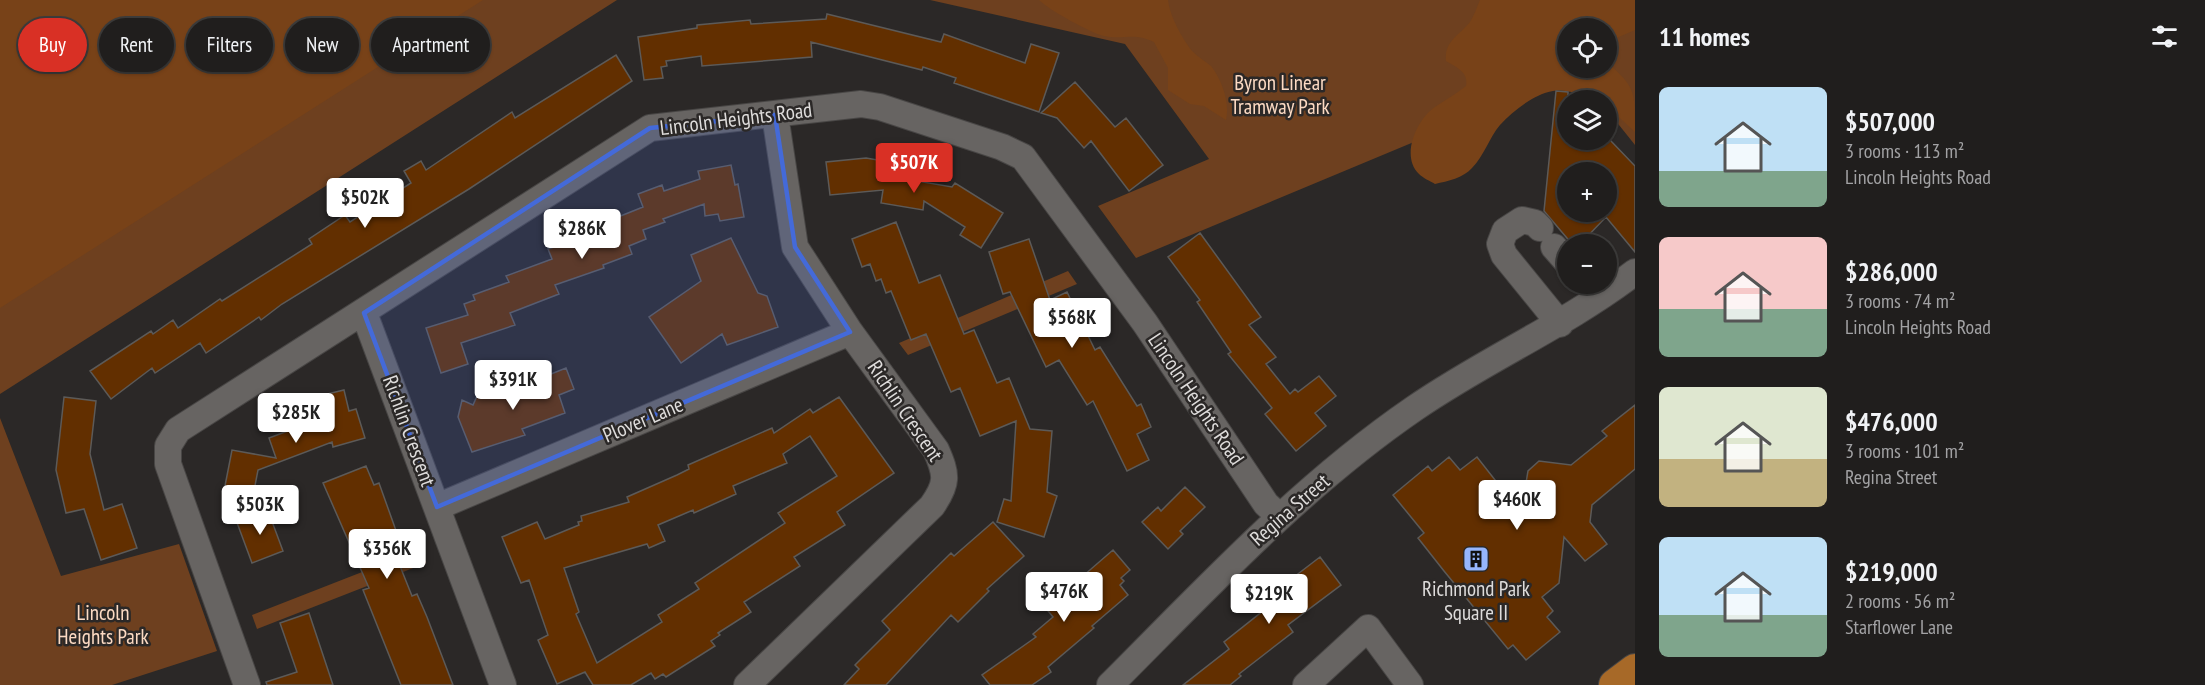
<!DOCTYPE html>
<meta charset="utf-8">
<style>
:root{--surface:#201e1d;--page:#2d2b2a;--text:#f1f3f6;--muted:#a2a2a4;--line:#3d3c3b;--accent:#d93025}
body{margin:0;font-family:"PT Sans Narrow",sans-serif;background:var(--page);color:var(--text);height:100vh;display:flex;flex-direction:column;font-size:22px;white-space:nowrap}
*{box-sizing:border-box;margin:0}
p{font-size:20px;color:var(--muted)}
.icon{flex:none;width:33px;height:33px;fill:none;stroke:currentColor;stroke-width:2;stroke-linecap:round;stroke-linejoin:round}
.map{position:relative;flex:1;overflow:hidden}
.sheet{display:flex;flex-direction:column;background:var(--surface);width:570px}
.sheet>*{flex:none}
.top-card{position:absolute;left:18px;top:18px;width:570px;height:54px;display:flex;gap:12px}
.fabs{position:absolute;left:1557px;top:18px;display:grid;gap:12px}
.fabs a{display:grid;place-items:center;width:60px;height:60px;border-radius:50%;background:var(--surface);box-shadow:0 2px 4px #0004,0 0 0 2px var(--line);font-size:30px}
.price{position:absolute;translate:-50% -51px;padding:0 14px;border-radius:6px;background:#fff;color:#222;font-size:20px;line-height:39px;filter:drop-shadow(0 2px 3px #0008)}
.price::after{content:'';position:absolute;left:50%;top:36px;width:18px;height:14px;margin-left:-9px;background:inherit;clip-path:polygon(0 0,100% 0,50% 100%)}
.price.active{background:var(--accent);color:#fff}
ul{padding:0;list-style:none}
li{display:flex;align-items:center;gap:18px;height:150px;padding:0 24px}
li span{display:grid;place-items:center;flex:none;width:168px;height:120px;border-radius:9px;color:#555}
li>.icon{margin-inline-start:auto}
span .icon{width:72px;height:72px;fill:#fffc;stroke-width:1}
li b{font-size:26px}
h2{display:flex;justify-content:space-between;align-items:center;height:72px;padding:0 24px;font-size:26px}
.chip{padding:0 21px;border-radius:27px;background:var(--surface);box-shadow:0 2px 4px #0004,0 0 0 2px var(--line);font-size:21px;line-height:54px}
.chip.active{background:var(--accent);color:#fff}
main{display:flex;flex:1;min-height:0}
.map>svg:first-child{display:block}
.green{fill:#6e401f;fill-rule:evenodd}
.forest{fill:#784218}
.building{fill:#622f00;stroke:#5c5a58;stroke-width:1.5;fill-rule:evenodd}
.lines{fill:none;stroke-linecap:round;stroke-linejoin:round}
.minor-casing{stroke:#484645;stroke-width:28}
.major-casing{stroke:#484645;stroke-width:34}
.minor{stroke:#676462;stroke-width:26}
.major{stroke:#a76928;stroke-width:32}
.marked{fill:#446ad9;fill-opacity:0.2;stroke:#446ad9;stroke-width:4.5;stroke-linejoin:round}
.labels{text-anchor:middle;stroke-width:5;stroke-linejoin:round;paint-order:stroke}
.park-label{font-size:21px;fill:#fcdac3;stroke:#2b2827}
.street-label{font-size:21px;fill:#dedcdb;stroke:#2b2827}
.poi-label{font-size:21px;fill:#dedcdb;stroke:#2b2827}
</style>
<main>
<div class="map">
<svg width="1635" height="685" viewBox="0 0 1635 685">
<rect width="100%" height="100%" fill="#2b2827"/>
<path class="green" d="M 448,0 L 617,0 L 0,394 L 0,293 Z
M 930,0 L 1635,0 L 1635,145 L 1607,110 L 1606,100 L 1577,74 L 1136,258 L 1098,206 L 1209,159 L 1125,44 ZM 1568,28 L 1606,28 L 1606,68 L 1568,68 Z
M 1068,271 L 1077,284 L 908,355 L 899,343 Z
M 0,418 L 61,576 L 179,544 L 217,651 L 112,685 L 0,685 Z
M 421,549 L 426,563 L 257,629 L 252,615 Z"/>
<path class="forest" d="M 0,0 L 483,0 L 0,308 Z
M 1039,0 L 1168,0 C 1170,17 1182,38 1192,51 C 1198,57 1205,61 1211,66 C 1222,80 1230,103 1226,120 L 1204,106 L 1190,104 L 1168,90 L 1168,68 L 1154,42 C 1134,32 1124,40 1104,36 C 1091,33 1049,10 1039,0 Z
M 1480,0 L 1635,0 L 1635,30 L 1607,42 L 1606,28 L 1568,28 L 1568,68 L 1606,68 L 1607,62 C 1635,88 1635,89 1635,132 L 1607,106 L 1606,100 C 1587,100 1573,88 1553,91 C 1534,94 1513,111 1500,125 C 1489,138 1484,156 1472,168 C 1463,178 1448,181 1435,184 C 1430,181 1423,178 1419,174 C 1400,156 1417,119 1435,107 C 1445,100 1456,94 1466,86 C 1469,72 1456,67 1446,61 C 1444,41 1459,36 1470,22 C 1474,16 1477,7 1480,0 Z"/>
<path class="building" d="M 827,14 L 941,42 L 944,34 L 1025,63 L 1031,44 L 1059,53 L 1039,112 L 954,83 L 956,78 L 923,67 L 922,70 L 811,42 L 812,57 L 702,66 L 701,56 L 666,61 L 667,66 L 661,67 L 663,78 L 644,80 L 638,37 L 697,28 L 697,25 L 750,20 L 751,24 L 826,19 Z
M 616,55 L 632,81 L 469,189 L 282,304 L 261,320 L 259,317 L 206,353 L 200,343 L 155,373 L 152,368 L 111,399 L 90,371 L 151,331 L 153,334 L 173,320 L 178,328 L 220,299 L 222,301 L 312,244 L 309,239 L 345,215 L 350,222 L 411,183 L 404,171 L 421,161 L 426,170 L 512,112 L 515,118 Z
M 1075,82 L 1115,127 L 1126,118 L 1163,165 L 1129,191 L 1091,141 L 1084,148 L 1057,118 L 1041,113 Z
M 1556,91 L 1568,92 L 1568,140 L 1610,140 L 1635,166 L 1635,252 L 1606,217 L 1580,244 L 1572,244 L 1544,211 ZM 1568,172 L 1606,172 L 1606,212 L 1568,212 Z
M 866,158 L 907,165 L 906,175 L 912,176 L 911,180 L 952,187 L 955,183 L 1003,213 L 981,248 L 960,235 L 965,227 L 924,201 L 923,210 L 881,203 L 883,190 L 830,195 L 826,162 Z
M 731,165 L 735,185 L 738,184 L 744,217 L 720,221 L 718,214 L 705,216 L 704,204 L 663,219 L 665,222 L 643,230 L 646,239 L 629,246 L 632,254 L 603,265 L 604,268 L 555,285 L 559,294 L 510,313 L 515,325 L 461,343 L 468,364 L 441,373 L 426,328 L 468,315 L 464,304 L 475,300 L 473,295 L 509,282 L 506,276 L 552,259 L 548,249 L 595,233 L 593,227 L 643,207 L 638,194 L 662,185 L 664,191 L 700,179 L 698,171 Z
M 896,222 L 919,283 L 940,275 L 964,334 L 974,330 L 997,383 L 1009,378 L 1030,429 L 1052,431 L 1047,492 L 1057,496 L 1044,537 L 997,522 L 1004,499 L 1011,501 L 1016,421 L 980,436 L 960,388 L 951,392 L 926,334 L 911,340 L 891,291 L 886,293 L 881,279 L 876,281 L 870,264 L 862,267 L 852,239 Z
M 1200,233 L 1261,317 L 1249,325 L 1276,357 L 1266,364 L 1290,394 L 1295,389 L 1298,392 L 1319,376 L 1336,396 L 1315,413 L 1326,426 L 1296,451 L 1265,414 L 1272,408 L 1228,354 L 1231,352 L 1197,302 L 1200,300 L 1168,257 Z
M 731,238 L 758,293 L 767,296 L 778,327 L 727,345 L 722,334 L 681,363 L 649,317 L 701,281 L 691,255 Z
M 1029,239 L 1050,300 L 1067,292 L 1095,350 L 1100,347 L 1137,406 L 1141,404 L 1151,427 L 1137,434 L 1149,460 L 1127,471 L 1093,401 L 1087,405 L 1059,360 L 1046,367 L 1010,292 L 1003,294 L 989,252 Z
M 566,368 L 574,389 L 559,395 L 565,413 L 522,429 L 525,435 L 472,452 L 458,417 L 462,400 L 473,405 L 478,394 L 493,398 L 522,389 L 521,386 Z
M 344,390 L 349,411 L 356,409 L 365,438 L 333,447 L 332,442 L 258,470 L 252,501 L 223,496 L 232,450 L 276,458 L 269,438 L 325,417 L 319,396 Z
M 64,397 L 96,401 L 90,454 L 104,510 L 122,504 L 137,548 L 101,560 L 84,509 L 66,513 L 56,470 Z
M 839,397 L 894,473 L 837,512 L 845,525 L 794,557 L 800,566 L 744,602 L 751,612 L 718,633 L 720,635 L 711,641 L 715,646 L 666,677 L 663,674 L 655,679 L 651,673 L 631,685 L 593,685 L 585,672 L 557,684 L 538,640 L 548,635 L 529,580 L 521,583 L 502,537 L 537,522 L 545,539 L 579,525 L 578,522 L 582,521 L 581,516 L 629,502 L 627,497 L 677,475 L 689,469 L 688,465 L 772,428 L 774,433 L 810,409 L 813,413 ZM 810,436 L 837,476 L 778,513 L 785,523 L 695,583 L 699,589 L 658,615 L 662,622 L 597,663 L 576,614 L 579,612 L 564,568 L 647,544 L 649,548 L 665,541 L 658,525 L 693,510 L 694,513 L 736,494 L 733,486 L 787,463 L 783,454 Z
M 1635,405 L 1635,469 L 1592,505 L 1590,522 L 1607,544 L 1585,561 L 1564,537 L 1559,583 L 1542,597 L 1553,611 L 1547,617 L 1560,632 L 1526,660 L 1513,645 L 1508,649 L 1444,571 L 1418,538 L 1424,533 L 1393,495 L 1428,466 L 1432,471 L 1449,457 L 1460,470 L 1477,457 L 1521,513 L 1528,471 L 1539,461 L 1571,465 L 1607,436 L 1602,431 Z
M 366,466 L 374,485 L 379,483 L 404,553 L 396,556 L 412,596 L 417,594 L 427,617 L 453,685 L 401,685 L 363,590 L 369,588 L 323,483 Z
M 1185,487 L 1205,507 L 1180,531 L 1183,534 L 1168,549 L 1142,522 L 1158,507 L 1161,511 Z
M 267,508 L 283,551 L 252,563 L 236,520 Z
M 993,522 L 1024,556 L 987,589 L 989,591 L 958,622 L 951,615 L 886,685 L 844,685 L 859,669 L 855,665 L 890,630 L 882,621 L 951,553 L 954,556 Z
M 1113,550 L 1130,570 L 1121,578 L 1124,581 L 1120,585 L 1128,595 L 1092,626 L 1094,628 L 1048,667 L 1051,672 L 1032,685 L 990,685 L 982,675 L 1036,637 L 1033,634 L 1053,617 L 1040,601 L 1063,582 L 1068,589 Z
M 1320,557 L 1341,585 L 1288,625 L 1293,632 L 1239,674 L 1241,676 L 1230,685 L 1183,685 L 1229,649 L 1224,642 L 1278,599 L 1273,593 Z
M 309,613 L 333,685 L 267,685 L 266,682 L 297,672 L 280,623 Z"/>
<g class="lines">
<defs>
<path id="minor" d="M 1540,228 L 1535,223 L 1522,220 L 1505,231 L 1500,244 L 1504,255 L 1560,324
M 1554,247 L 1568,263
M 364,313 L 503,685
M 437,507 L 850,332
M 247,685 L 168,464 L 168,446 L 178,430 L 650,128 L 861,104 L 880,107 L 1002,147 L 1023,157 L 1145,323 L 1266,504 L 1279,516
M 747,685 L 932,506 C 948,483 947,475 936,450 L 850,332 L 795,247 L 775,115
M 1110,685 C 1207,588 1301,486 1415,408 C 1486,359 1566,325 1635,272
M 1306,685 L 1368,628 L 1410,685"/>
<path id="major" d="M 1615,685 L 1635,670"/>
</defs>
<use href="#minor" class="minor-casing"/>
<use href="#major" class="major-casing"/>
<use href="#minor" class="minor"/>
<use href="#major" class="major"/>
</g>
<path class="marked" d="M 775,115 L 795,247 L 850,332 L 437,507 L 364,313 L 650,128 Z"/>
<defs>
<symbol id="building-square" viewBox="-11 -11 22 22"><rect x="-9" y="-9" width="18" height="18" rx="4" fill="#96b6fd" stroke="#2b2827"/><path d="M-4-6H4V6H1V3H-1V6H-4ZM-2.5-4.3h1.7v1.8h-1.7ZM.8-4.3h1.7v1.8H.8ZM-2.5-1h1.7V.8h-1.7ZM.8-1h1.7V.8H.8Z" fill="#111"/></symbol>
</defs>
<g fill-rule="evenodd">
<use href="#building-square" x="1461" y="544" width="30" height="30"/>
</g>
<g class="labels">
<g class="park-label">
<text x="1280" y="90">Byron Linear<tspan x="1280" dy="24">Tramway Park</tspan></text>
<text x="103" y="620">Lincoln<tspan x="103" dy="24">Heights Park</tspan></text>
</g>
<g class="street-label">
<text transform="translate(736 119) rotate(-7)" y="7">Lincoln Heights Road</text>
<text transform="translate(1196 399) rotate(56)" y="7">Lincoln Heights Road</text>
<text transform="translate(905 411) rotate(56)" y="7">Richlin Crescent</text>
<text transform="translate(643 420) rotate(-23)" y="7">Plover Lane</text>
<text transform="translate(409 431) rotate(70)" y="7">Richlin Crescent</text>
<text transform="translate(1290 510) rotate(-41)" y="7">Regina Street</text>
</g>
<g class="poi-label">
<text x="1476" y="596">Richmond Park<tspan x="1476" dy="24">Square II</tspan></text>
</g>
</g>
</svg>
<div class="fabs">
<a><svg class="icon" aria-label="locate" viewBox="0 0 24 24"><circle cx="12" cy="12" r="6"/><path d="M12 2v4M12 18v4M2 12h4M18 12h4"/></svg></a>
<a><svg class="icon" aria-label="layers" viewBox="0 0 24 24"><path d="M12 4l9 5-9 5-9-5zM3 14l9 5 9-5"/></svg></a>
<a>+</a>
<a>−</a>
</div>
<b class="price active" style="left:914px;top:194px">$507K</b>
<b class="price" style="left:365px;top:229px">$502K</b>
<b class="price" style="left:582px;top:260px">$286K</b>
<b class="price" style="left:1072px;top:349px">$568K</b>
<b class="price" style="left:513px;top:411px">$391K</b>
<b class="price" style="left:296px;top:444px">$285K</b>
<b class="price" style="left:1517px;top:531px">$460K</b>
<b class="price" style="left:260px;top:536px">$503K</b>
<b class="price" style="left:387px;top:580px">$356K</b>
<b class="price" style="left:1064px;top:623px">$476K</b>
<b class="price" style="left:1269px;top:625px">$219K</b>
<div class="top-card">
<a class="chip active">Buy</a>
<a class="chip">Rent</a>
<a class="chip">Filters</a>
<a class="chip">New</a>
<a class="chip">Apartment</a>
</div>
</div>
<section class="sheet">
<h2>11 homes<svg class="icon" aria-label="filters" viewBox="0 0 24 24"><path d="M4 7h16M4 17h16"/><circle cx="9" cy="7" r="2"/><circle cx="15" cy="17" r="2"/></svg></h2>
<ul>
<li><span style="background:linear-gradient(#bfe0f5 70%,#7fa58c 0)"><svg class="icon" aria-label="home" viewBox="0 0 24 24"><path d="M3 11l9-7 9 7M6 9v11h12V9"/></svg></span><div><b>$507,000</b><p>3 rooms · 113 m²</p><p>Lincoln Heights Road</p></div></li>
<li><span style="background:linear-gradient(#f6c9c9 60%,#7fa58c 0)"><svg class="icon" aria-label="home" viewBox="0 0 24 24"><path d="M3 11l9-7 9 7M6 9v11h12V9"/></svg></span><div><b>$286,000</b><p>3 rooms · 74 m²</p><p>Lincoln Heights Road</p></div></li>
<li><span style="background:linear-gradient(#dfe7d0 60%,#c2b280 0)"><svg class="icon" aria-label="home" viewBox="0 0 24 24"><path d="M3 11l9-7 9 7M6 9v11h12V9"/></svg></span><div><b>$476,000</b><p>3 rooms · 101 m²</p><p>Regina Street</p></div></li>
<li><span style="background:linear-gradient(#bfe0f5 65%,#7fa58c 0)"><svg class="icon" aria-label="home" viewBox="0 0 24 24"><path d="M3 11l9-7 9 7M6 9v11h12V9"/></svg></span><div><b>$219,000</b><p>2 rooms · 56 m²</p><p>Starflower Lane</p></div></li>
</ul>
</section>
</main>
